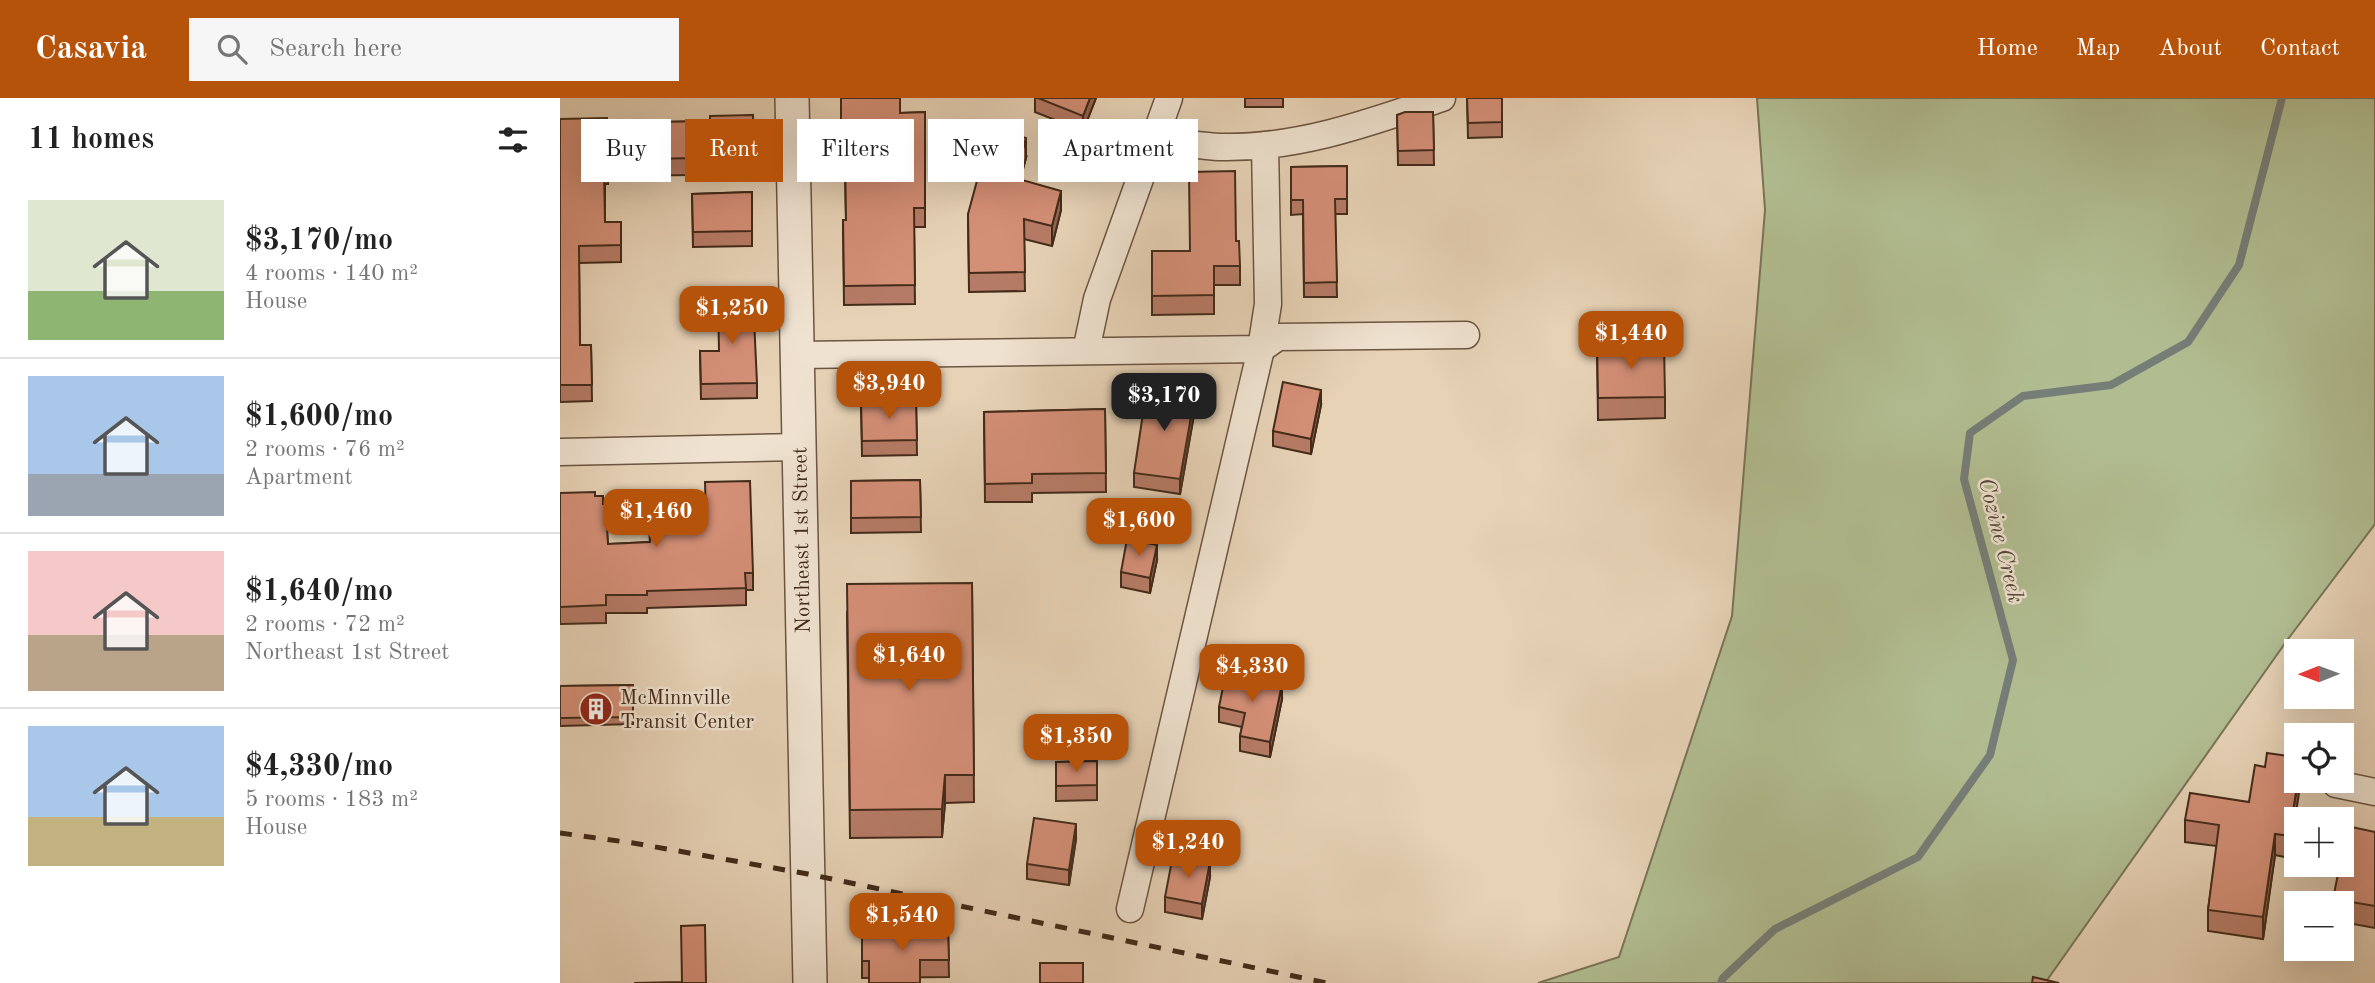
<!DOCTYPE html>
<meta charset="utf-8">
<style>
:root{--surface:#fff;--page:#f6f6f6;--text:#222;--muted:#767676;--line:#e0e0e0;--accent:#b45309}
body{margin:0;font-family:"Old Standard TT",serif;background:var(--page);color:var(--text);height:100vh;display:flex;flex-direction:column;font-size:26px;white-space:nowrap}
*{box-sizing:border-box;margin:0}
p{font-size:23px;color:var(--muted)}
.icon{flex:none;width:38px;height:38px;fill:none;stroke:currentColor;stroke-width:2;stroke-linecap:round;stroke-linejoin:round}
.map{position:relative;flex:1;overflow:hidden}
.details{display:flex;flex-direction:column;background:var(--surface);width:560px}
.details>*{flex:none}
.banner{position:absolute;left:21px;top:21px;width:665px;height:63px;display:flex;gap:14px}
.needle{width:46px;rotate:269deg}
.fabs{position:absolute;left:1724px;top:541px;display:grid;gap:14px}
.fabs a{display:grid;place-items:center;width:70px;height:70px;border-radius:0px;background:var(--surface);box-shadow:0 7px 28px #0002;font-size:35px}
.price{position:absolute;translate:-50% -60px;padding:0 16px;border-radius:14px;background:var(--accent);color:#fff;font-size:23px;line-height:46px;filter:drop-shadow(0 2px 4px #0008)}
.price::after{content:'';position:absolute;left:50%;top:42px;width:21px;height:16px;margin-left:-10px;background:inherit;clip-path:polygon(0 0,100% 0,50% 100%)}
.price.selected{background:#222;color:#fff}
ul{padding:0;list-style:none}
li{display:flex;align-items:center;gap:21px;height:175px;padding:0 28px}
li+li{border-top:2px solid var(--line)}
li span{display:grid;place-items:center;flex:none;width:196px;height:140px;border-radius:0px;color:#555}
li>.icon{margin-inline-start:auto}
span .icon{width:84px;height:84px;fill:#fffc;stroke-width:1}
li b{font-size:30px}
h2{display:flex;justify-content:space-between;align-items:center;height:84px;padding:0 28px;font-size:30px}
.chip{padding:0 24px;border-radius:0px;background:var(--surface);box-shadow:0 7px 28px #0002;font-size:24px;line-height:63px}
.chip.selected{background:var(--accent);color:#fff}
header{display:flex;align-items:center;gap:42px;box-sizing:border-box;height:98px;padding:0 35px;background:var(--accent);color:#fff}
header strong{font-size:33px}
nav{display:flex;gap:38px;margin-inline-start:auto;font-size:24px}
.search{width:490px;height:63px;background:var(--page);display:flex;align-items:center;gap:18px;box-sizing:border-box;padding:0 24px;border-radius:0px;color:var(--muted);font-size:26px}
main{display:flex;flex:1;min-height:0}
.map>svg:first-child{display:block}
.green{fill:#b1bd91;stroke:#7a7456;stroke-width:2}
.lines{fill:none;stroke-linecap:round;stroke-linejoin:round}
.stream{stroke:#767e78;stroke-width:8}
.minor-casing{stroke:#6c5541;stroke-width:29}
.tertiary-casing{stroke:#6c5541;stroke-width:36}
.minor{stroke:#efe2d0;stroke-width:26}
.tertiary{stroke:#efe2d0;stroke-width:33}
.rail{stroke:#432b1a;stroke-width:5;stroke-dasharray:12 12;stroke-linecap:butt}
.wall{fill:#b67b66;stroke:#432b1a;stroke-width:2}
.shaded-wall{fill:#946453;stroke:#432b1a;stroke-width:2}
.building{fill:#d48f77;stroke:#432b1a;stroke-width:2}
.labels{text-anchor:middle;stroke-width:5;stroke-linejoin:round;paint-order:stroke}
.street-label{font-size:21px;fill:#432b1a;stroke:#efe2d0}
.poi-label{font-size:21px;fill:#432b1a;stroke:#efe2d0;text-anchor:start}
.water-label{font-size:23px;font-style:italic;fill:#544739;stroke:#efe2d0}
</style>
<header>
<strong>Casavia</strong>
<div class="search"><svg class="icon" aria-label="search" viewBox="0 0 24 24"><circle cx="10" cy="10" r="6"/><path d="M15 15l6 6"/></svg>Search here</div>
<nav><a>Home</a><a>Map</a><a>About</a><a>Contact</a></nav>
</header>
<main>
<section class="details">
<h2>11 homes<svg class="icon" aria-label="filters" viewBox="0 0 24 24"><path d="M4 7h16M4 17h16"/><circle cx="9" cy="7" r="2"/><circle cx="15" cy="17" r="2"/></svg></h2>
<ul>
<li><span style="background:linear-gradient(#dfe7d0 65%,#8fb573 0)"><svg class="icon" aria-label="home" viewBox="0 0 24 24"><path d="M3 11l9-7 9 7M6 9v11h12V9"/></svg></span><div><b>$3,170/mo</b><p>4 rooms · 140 m²</p><p>House</p></div></li>
<li><span style="background:linear-gradient(#a9c7e8 70%,#9aa5b1 0)"><svg class="icon" aria-label="home" viewBox="0 0 24 24"><path d="M3 11l9-7 9 7M6 9v11h12V9"/></svg></span><div><b>$1,600/mo</b><p>2 rooms · 76 m²</p><p>Apartment</p></div></li>
<li><span style="background:linear-gradient(#f6c9c9 60%,#b9a48a 0)"><svg class="icon" aria-label="home" viewBox="0 0 24 24"><path d="M3 11l9-7 9 7M6 9v11h12V9"/></svg></span><div><b>$1,640/mo</b><p>2 rooms · 72 m²</p><p>Northeast 1st Street</p></div></li>
<li><span style="background:linear-gradient(#a9c7e8 65%,#c2b280 0)"><svg class="icon" aria-label="home" viewBox="0 0 24 24"><path d="M3 11l9-7 9 7M6 9v11h12V9"/></svg></span><div><b>$4,330/mo</b><p>5 rooms · 183 m²</p><p>House</p></div></li>
</ul>
</section>
<div class="map">
<svg width="1815" height="885" viewBox="0 0 1815 885">
<rect width="100%" height="100%" fill="#e7d2b6"/>
<filter id="stains"><feTurbulence type="fractalNoise" baseFrequency=".00286" numOctaves="4"/><feColorMatrix values="0 0 0 0 .2 0 0 0 0 .09 0 0 0 0 .02 0 0 0 .5 -.17"/></filter>
<radialGradient id="worn" r=".72"><stop offset=".6" stop-color="#630" stop-opacity="0"/><stop offset="1" stop-color="#630" stop-opacity=".3"/></radialGradient>
<path class="green" d="M 1197,0 L 1815,0 L 1815,426 L 1728,541 L 1485,885 L 978,885 L 1059,859 L 1172,518 L 1205,112 Z"/>
<g class="lines">
<path class="stream" d="M 1161,885 L 1163,880 L 1215,831 L 1358,759 L 1430,657 L 1453,562 L 1404,381 L 1410,335 L 1463,298 L 1551,287 L 1628,244 L 1679,167 L 1722,0"/>
<defs>
<path id="minor" d="M 595,41 C 616,44 638,48 659,49 C 737,51 809,25 882,0
M 526,253 L 537,201 L 609,0
M 237,257 L 701,251 L 718,239 L 906,237
M 0,354 L 239,349
M 1776,686 L 1815,694
M 570,811 L 701,251 L 708,206 L 705,47"/>
<path id="tertiary" d="M 232,0 L 250,885"/>
</defs>
<use href="#minor" class="minor-casing"/>
<use href="#tertiary" class="tertiary-casing"/>
<use href="#minor" class="minor"/>
<use href="#tertiary" class="tertiary"/>
<path class="rail" d="M 0,735 L 73,745 L 248,776 L 767,885"/>
</g>
<path class="wall" d="M 281,0 L 340,15 L 365,14 L 365,129 L 354,129 L 355,206 L 284,207 L 283,122 L 286,122 L 285,76 L 281,76 Z
M 475,0 L 536,0 L 523,33 L 475,14 Z
M 685,0 L 723,0 L 723,9 L 685,9 Z
M 907,0 L 942,0 L 942,39 L 908,40 Z
M 873,14 L 874,67 L 838,67 L 837,17 Z
M 193,17 L 194,70 L 134,71 L 134,77 L 48,78 L 48,86 L 45,86 L 45,124 L 61,124 L 61,164 L 19,165 L 20,247 L 31,247 L 32,303 L 0,304 L 0,21 L 47,25 L 150,23 Z
M 466,60 L 460,82 L 501,112 L 492,148 L 464,141 L 465,193 L 409,194 L 408,116 Z
M 787,68 L 787,116 L 775,116 L 777,199 L 744,199 L 743,116 L 731,117 L 731,69 Z
M 192,94 L 192,148 L 133,149 L 132,96 Z
M 592,153 L 630,153 L 680,168 L 680,187 L 654,187 L 654,216 L 592,217 Z
M 1037,247 L 1105,299 L 1105,320 L 1038,322 Z
M 140,253 L 197,285 L 197,300 L 141,301 Z
M 356,303 L 357,357 L 302,358 L 301,304 Z
M 761,307 L 751,356 L 713,348 L 713,333 Z
M 545,311 L 546,394 L 472,395 L 472,404 L 425,404 L 424,314 Z
M 635,311 L 620,396 L 574,389 L 574,375 Z
M 360,382 L 361,434 L 291,435 L 291,383 Z
M 0,395 L 35,398 L 43,406 L 48,446 L 90,444 L 89,420 L 193,475 L 193,492 L 186,492 L 186,507 L 87,510 L 87,515 L 46,515 L 46,525 L 0,526 Z
M 597,462 L 590,495 L 561,489 L 561,474 Z
M 412,485 L 414,704 L 385,705 L 382,739 L 290,740 L 287,514 Z
M 73,587 L 73,626 L 0,628 L 0,588 Z
M 722,601 L 710,659 L 680,653 L 680,638 L 682,629 L 659,624 L 659,609 Z
M 1736,659 L 1729,760 L 1715,757 L 1703,841 L 1648,833 L 1648,812 L 1657,748 L 1625,744 L 1625,722 L 1689,704 L 1705,669 Z
M 537,663 L 537,702 L 496,703 L 496,664 Z
M 1815,734 L 1815,830 L 1782,824 L 1782,805 L 1773,805 L 1773,801 Z
M 516,741 L 509,787 L 467,781 L 467,766 Z
M 650,779 L 642,821 L 605,814 L 605,799 Z
M 388,831 L 389,879 L 302,880 L 302,833 Z"/>
<path class="shaded-wall" d="M 530,0 L 536,0 L 523,33 L 523,18 Z
M 466,40 L 466,60 L 455,100 L 455,80 Z
M 501,93 L 501,112 L 492,148 L 492,128 Z
M 761,292 L 761,307 L 751,356 L 751,341 Z
M 635,296 L 635,311 L 620,396 L 620,381 Z
M 597,447 L 597,462 L 590,495 L 590,480 Z
M 722,586 L 722,601 L 710,659 L 710,644 Z
M 385,677 L 385,705 L 382,739 L 382,711 Z
M 1738,682 L 1741,682 L 1729,760 L 1729,738 Z
M 516,726 L 516,741 L 509,787 L 509,772 Z
M 1715,736 L 1715,757 L 1703,841 L 1703,819 Z
M 650,764 L 650,779 L 642,821 L 642,806 Z"/>
<path class="building" d="M 281,0 L 340,0 L 340,15 L 365,14 L 365,110 L 354,110 L 355,187 L 284,188 L 283,122 L 286,122 L 285,57 L 281,57 Z
M 478,0 L 530,0 L 523,18 Z
M 907,0 L 942,0 L 942,24 L 908,25 Z
M 845,14 L 873,14 L 874,52 L 838,53 L 837,17 Z
M 193,17 L 194,53 L 134,54 L 134,60 L 48,62 L 48,69 L 44,69 L 45,124 L 61,124 L 61,147 L 19,148 L 20,247 L 31,247 L 32,287 L 0,287 L 0,21 L 47,20 L 47,25 L 150,23 L 150,18 Z
M 431,31 L 466,40 L 455,80 L 501,93 L 492,128 L 464,121 L 465,174 L 409,175 L 408,116 Z
M 787,68 L 787,101 L 775,101 L 777,184 L 744,185 L 743,102 L 731,102 L 731,69 Z
M 675,73 L 676,143 L 679,143 L 680,168 L 654,168 L 654,197 L 592,198 L 592,153 L 630,153 L 629,74 Z
M 192,94 L 192,133 L 133,134 L 132,96 Z
M 193,200 L 197,285 L 141,286 L 140,253 L 159,253 L 158,201 Z
M 1104,245 L 1105,299 L 1038,300 L 1037,247 Z
M 723,284 L 761,292 L 751,341 L 713,333 Z
M 587,289 L 635,296 L 620,381 L 574,375 Z
M 356,303 L 357,342 L 302,343 L 301,304 Z
M 545,311 L 546,375 L 472,376 L 472,385 L 425,386 L 424,314 Z
M 360,382 L 361,419 L 291,420 L 291,383 Z
M 190,383 L 193,475 L 185,475 L 186,490 L 87,493 L 87,497 L 46,497 L 46,507 L 0,509 L 0,395 L 35,394 L 35,398 L 43,398 L 43,406 L 46,406 L 48,446 L 90,444 L 89,420 L 146,418 L 145,384 Z
M 567,441 L 597,447 L 590,480 L 561,474 Z
M 412,485 L 414,677 L 385,677 L 382,711 L 290,712 L 287,486 Z
M 666,574 L 722,586 L 710,644 L 680,638 L 685,615 L 659,609 Z
M 73,587 L 73,619 L 0,620 L 0,588 Z
M 1707,655 L 1736,659 L 1736,682 L 1738,682 L 1729,738 L 1715,736 L 1703,819 L 1648,812 L 1659,727 L 1625,722 L 1630,695 L 1689,704 L 1695,667 L 1705,669 Z
M 537,663 L 537,687 L 496,688 L 496,664 Z
M 474,720 L 516,726 L 509,772 L 467,766 Z
M 1787,728 L 1815,734 L 1815,808 L 1773,801 L 1780,766 L 1782,766 L 1782,756 Z
M 613,757 L 650,764 L 642,806 L 605,799 Z
M 145,827 L 146,885 L 74,885 L 122,884 L 121,828 Z
M 388,831 L 389,862 L 360,862 L 360,885 L 309,885 L 309,863 L 302,863 L 302,833 Z
M 480,865 L 523,865 L 523,885 L 480,885 Z
M 1473,879 L 1499,885 L 1472,885 Z"/>
<defs>
<symbol id="building-disc" viewBox="-11 -11 22 22"><circle r="9.5" fill="#8f2418" stroke="#efe2d0"/><path d="M-4-6H4V6H1V3H-1V6H-4ZM-2.5-4.3h1.7v1.8h-1.7ZM.8-4.3h1.7v1.8H.8ZM-2.5-1h1.7V.8h-1.7ZM.8-1h1.7V.8H.8Z" fill="#fff"/></symbol>
</defs>
<g fill-rule="evenodd">
<use href="#building-disc" x="17" y="592" width="38" height="38"/>
</g>
<g class="labels">
<g class="street-label">
<text transform="translate(241 442) rotate(-91)" y="7">Northeast 1st Street</text>
</g>
<g class="poi-label">
<text x="60" y="606">McMinnville<tspan x="60" dy="24">Transit Center</tspan></text>
</g>
<g class="water-label">
<text transform="translate(1442 442) rotate(76)" y="8">Cozine Creek</text>
</g>
</g>
<rect width="100%" height="100%" filter="url(#stains)"/>
<rect width="100%" height="100%" fill="url(#worn)"/>
</svg>
<div class="fabs">
<a><svg class="needle" viewBox="-14 -14 28 28"><path d="M0-13l5 13h-10z" fill="#e53935"/><path d="M0 13l5-13h-10z" fill="#767676"/></svg></a>
<a><svg class="icon" aria-label="locate" viewBox="0 0 24 24"><circle cx="12" cy="12" r="6"/><path d="M12 2v4M12 18v4M2 12h4M18 12h4"/></svg></a>
<a>+</a>
<a>−</a>
</div>
<b class="price" style="left:172px;top:248px">$1,250</b>
<b class="price" style="left:1071px;top:273px">$1,440</b>
<b class="price" style="left:329px;top:323px">$3,940</b>
<b class="price selected" style="left:604px;top:335px">$3,170</b>
<b class="price" style="left:96px;top:451px">$1,460</b>
<b class="price" style="left:579px;top:460px">$1,600</b>
<b class="price" style="left:349px;top:595px">$1,640</b>
<b class="price" style="left:692px;top:606px">$4,330</b>
<b class="price" style="left:516px;top:676px">$1,350</b>
<b class="price" style="left:628px;top:782px">$1,240</b>
<b class="price" style="left:342px;top:855px">$1,540</b>
<div class="banner">
<a class="chip">Buy</a>
<a class="chip selected">Rent</a>
<a class="chip">Filters</a>
<a class="chip">New</a>
<a class="chip">Apartment</a>
</div>
</div>
</main>
